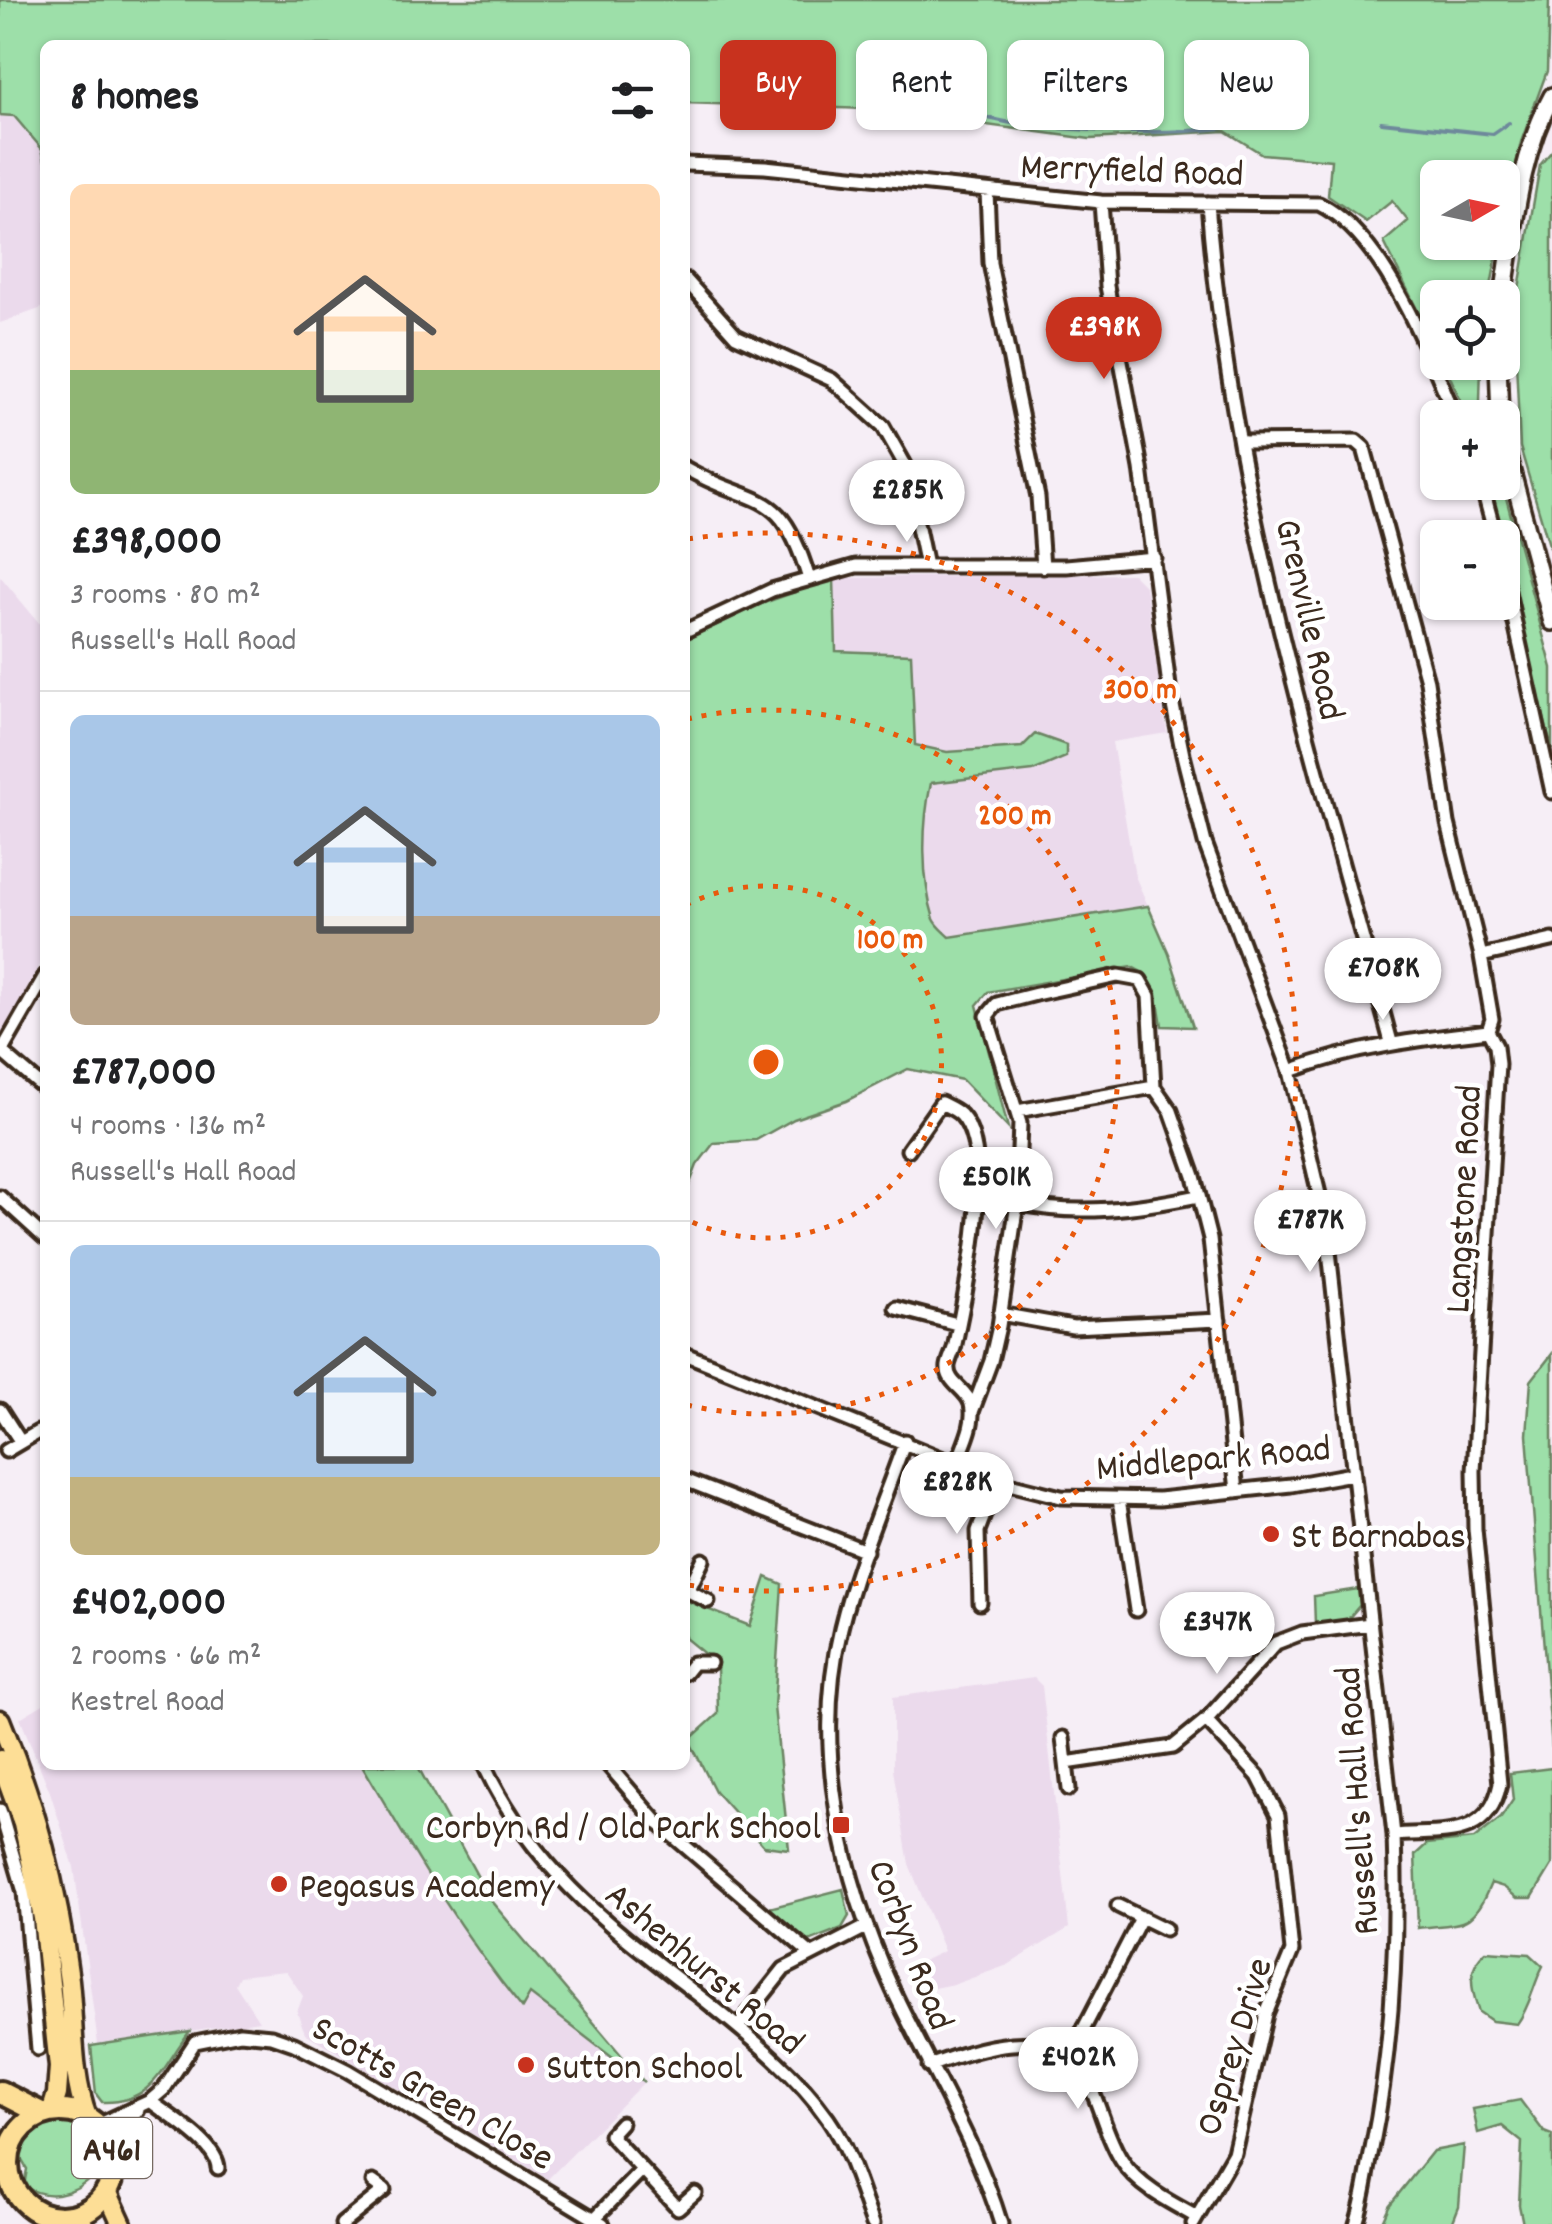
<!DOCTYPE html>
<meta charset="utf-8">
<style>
:root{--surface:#fff;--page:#f2f2f2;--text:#202124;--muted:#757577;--line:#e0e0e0;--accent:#c8321e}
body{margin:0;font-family:Dekko,sans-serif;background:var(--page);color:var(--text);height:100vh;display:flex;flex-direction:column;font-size:38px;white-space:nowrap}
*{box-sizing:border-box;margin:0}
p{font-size:32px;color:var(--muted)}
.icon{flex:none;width:55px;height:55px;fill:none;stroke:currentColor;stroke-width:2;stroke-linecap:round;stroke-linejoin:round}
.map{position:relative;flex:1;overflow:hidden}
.panel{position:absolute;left:40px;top:40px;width:650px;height:1730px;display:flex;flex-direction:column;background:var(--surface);border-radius:15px;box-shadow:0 2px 8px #0004}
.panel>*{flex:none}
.banner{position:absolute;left:720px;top:40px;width:680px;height:90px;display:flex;gap:20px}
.needle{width:65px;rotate:81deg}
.buttons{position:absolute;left:1420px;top:160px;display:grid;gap:20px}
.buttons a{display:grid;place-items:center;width:100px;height:100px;border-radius:15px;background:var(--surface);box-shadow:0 2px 8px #0004;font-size:50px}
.price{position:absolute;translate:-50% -85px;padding:0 22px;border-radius:35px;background:#fff;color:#222;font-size:32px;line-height:65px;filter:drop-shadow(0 2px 5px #0008)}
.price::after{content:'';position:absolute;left:50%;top:60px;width:30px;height:22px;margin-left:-15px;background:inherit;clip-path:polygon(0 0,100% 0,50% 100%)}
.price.selected{background:var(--accent);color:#fff}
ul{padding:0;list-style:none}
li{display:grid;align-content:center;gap:20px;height:530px;padding:0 30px}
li+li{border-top:2px solid var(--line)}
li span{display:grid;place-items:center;height:310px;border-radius:15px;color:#555}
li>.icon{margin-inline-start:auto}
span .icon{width:180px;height:180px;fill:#fffc;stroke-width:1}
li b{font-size:42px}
h2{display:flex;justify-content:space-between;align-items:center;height:120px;padding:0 30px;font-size:42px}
.chip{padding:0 35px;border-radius:15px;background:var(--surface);box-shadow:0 2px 8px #0004;font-size:35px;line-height:90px}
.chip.selected{background:var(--accent);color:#fff}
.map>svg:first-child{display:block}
.built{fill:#ebdaec}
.green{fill:#9ddfa9;stroke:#6c8464;stroke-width:2.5}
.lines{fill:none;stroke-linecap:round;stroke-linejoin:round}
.stream{stroke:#6e899b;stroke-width:4}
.street-casing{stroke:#3b2a1e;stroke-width:19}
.secondary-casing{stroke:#3b2a1e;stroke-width:22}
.primary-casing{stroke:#3b2a1e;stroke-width:25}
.highway-casing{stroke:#3b2a1e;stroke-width:28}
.street{stroke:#fff;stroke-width:11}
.secondary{stroke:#fff;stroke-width:15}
.primary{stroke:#fdde96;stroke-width:18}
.highway{stroke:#fdde96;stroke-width:20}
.ring{fill:none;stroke:#e8590c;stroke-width:5;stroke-dasharray:5 10}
.poi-dot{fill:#c8321e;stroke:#fff;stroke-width:4}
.labels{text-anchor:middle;stroke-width:9;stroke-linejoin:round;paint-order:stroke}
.shield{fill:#fff;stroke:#766a62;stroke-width:2.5}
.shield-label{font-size:35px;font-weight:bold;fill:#3b2a1e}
.street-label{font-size:38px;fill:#3b2a1e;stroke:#fff}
.poi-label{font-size:38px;fill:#3b2a1e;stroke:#fff;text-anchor:start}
.centre{fill:#e8590c;stroke:#fff;stroke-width:5}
.ring-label{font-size:30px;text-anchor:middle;font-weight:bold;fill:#e8590c;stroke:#fff;stroke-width:9;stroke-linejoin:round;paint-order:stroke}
</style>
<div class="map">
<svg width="1552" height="2224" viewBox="0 0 1552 2224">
<rect width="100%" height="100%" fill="#f6eef6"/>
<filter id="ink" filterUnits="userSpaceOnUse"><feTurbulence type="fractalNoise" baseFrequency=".01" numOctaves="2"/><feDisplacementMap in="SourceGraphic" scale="20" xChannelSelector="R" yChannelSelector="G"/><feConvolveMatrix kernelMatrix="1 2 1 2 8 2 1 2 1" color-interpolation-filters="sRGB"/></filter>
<g filter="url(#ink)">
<path class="built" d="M 0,115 L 14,116 L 42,149 L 45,161 L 45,307 L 0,323 Z
M 1133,574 L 1145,586 L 1167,733 L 1112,742 L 1135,876 L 1148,906 L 924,941 L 911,654 L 836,651 L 834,578 Z
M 0,576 L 45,630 L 45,956 L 0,1037 Z
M 1034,1678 L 1042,1686 L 1069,1928 L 1008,1965 L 958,1983 L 929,1989 L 916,1964 L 944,1951 L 909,1864 L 893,1770 L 893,1697 Z
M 45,1703 L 45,1765 L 417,1765 L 491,1901 L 644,2082 L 548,2179 L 305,2033 L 297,2012 L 303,1996 L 286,1971 L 239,1976 L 235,1984 L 259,2021 L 98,2044 L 74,1867 L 50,1792 L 20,1718 Z"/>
<path class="green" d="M 0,0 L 1549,0 L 1547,71 L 1521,142 L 1503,222 L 1502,178 L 1438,178 L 1438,242 L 1499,243 L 1489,297 L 1438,298 L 1437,350 L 1384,242 L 1408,221 L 1392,201 L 1366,222 L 1328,196 L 1331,160 L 1262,154 L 1225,131 L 1090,139 L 869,109 L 685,103 L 685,45 L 45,45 L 45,161 L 42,149 L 14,116 L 0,115 Z
M 1552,151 L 1552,555 L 1520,447 L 1514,318 L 1540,165 Z
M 1444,363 L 1481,363 L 1480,401 L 1484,417 L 1468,417 Z
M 1487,483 L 1502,483 L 1552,668 L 1552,750 Z
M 834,578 L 836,651 L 911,654 L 915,745 L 947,752 L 1022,747 L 1035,734 L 1066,745 L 1066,757 L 1033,771 L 931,783 C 922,824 921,878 934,919 C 937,926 944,931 950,937 L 1148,906 L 1169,954 L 1193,1027 L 1162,1026 C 1158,1001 1157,978 1132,967 L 988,992 L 977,1005 L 1008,1128 L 962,1080 L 908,1069 L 846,1101 L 794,1119 L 756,1140 L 714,1143 L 697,1165 L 685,1196 L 685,640 L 761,604 Z
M 1552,1354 L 1552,1748 L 1527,1435 L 1531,1381 Z
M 766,1577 L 782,1584 L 774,1707 L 789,1849 L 764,1846 L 715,1791 L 689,1740 L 718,1714 L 717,1664 L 685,1638 L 685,1600 L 750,1626 Z
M 1358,1589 L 1360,1605 L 1347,1620 L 1315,1624 L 1314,1596 Z
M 362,1765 L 417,1765 L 491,1901 L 644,2082 L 530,1994 L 522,2008 C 459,1931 412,1850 362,1765 Z
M 1552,1768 L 1552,1865 L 1532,1898 L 1517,1898 L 1504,1887 L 1491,1883 C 1472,1928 1466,1923 1418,1928 L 1415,1855 L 1427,1844 L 1474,1839 L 1501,1818 L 1513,1800 L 1510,1773 Z
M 843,1889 L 849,1916 L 842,1928 L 809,1941 L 769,1908 Z
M 1486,1951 L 1530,1954 L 1543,1966 C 1533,1985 1530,2007 1517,2024 L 1492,2021 L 1479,2012 C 1471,1989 1466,1968 1486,1951 Z
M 190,2031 C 163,2065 154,2104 102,2102 L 96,2094 L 91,2046 Z
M 1520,2100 L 1544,2132 L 1552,2135 L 1552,2224 L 1523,2224 L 1519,2205 L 1522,2142 L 1502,2126 L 1478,2133 L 1473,2109 Z
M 55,2121 C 151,2119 84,2224 24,2186 L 27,2169 L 19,2156 C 25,2137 36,2127 55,2121 Z
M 1464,2145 L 1459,2206 L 1452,2224 L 1381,2224 L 1389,2206 L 1433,2151 Z"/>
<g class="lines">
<path class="stream" d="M 939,98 C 982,123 1026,126 1075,129 C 1125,133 1172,134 1223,128
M 1381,122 L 1493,134 L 1509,123"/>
<defs>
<path id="street" d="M 685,164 L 765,167 L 1101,202 L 1319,204 C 1384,235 1428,353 1456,418
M 987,191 L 990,263 L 1038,497 L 1043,567
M 1101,202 L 1107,286 L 1141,468 L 1169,686 L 1183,755 L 1205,843 L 1290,1071 L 1326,1224 L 1394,1835 C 1398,1941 1393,2044 1372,2149 C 1367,2174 1364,2200 1356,2224
M 1208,203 C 1229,489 1317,767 1391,1042
M 685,279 L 736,336 L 832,380 L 883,426 L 905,465 L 926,566
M 1241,442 L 1356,441 L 1364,448 L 1427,681 L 1448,823 L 1481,956 L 1492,1019 L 1488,1031 L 1496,1046 L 1498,1064 L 1474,1471 L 1475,1529 L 1500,1784 C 1488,1841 1442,1831 1394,1835
M 685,468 C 758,510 780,483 809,579
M 1481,482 L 1496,538
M 1502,564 L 1552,792
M 685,631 L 772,590 L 856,566 L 1066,566 L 1154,558
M 1481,956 L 1552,940
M 2,1052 L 45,1089
M 0,1054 L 45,976
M 1290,1071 C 1355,1047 1420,1039 1488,1031
M 1017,1111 L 1154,1087
M 908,1150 L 941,1103 C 947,1106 956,1110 961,1115 C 997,1154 965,1296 955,1344 C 954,1351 949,1359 948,1366 C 946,1383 967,1389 971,1404 C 976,1424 963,1446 957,1464
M 0,1197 L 45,1238
M 1017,1203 C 1077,1217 1139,1208 1198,1196
M 896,1308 L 957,1324
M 1000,1314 L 1073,1327 L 1219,1320
M 685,1354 L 997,1481 L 1061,1497 L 1159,1499 L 1291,1485 L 1352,1474
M 0,1410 L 20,1441
M 972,1412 L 991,1361 L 999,1326 L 1017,1203 L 1020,1123 L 987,1016 L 997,1004 L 1036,994 L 1118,976 L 1140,980 L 1149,996 L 1154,1087 L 1171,1111 L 1194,1176 L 1210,1239 L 1237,1491
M 905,1441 C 883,1503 856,1565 841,1628 C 812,1748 842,1880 893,1990 C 929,2067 977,2143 1001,2224
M 6,1451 L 38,1432
M 685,1480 L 866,1551
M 1119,1499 L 1136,1610
M 685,1589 L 708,1601
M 688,1591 L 703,1560
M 980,1603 L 978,1531 L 997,1481
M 685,1673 L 693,1663 L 710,1663
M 1063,1738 L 1069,1789
M 1066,1763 L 1173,1747 L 1206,1720 L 1276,1643 L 1302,1633 L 1370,1624
M 484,1765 C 535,1874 615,1930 707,2002 C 749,2036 796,2073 828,2119 C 849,2149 860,2189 873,2224
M 608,1765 L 658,1823 L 811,1954
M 0,1810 L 24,1892 L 38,2049
M 1118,1906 L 1165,1929
M 738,2027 L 784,1969 L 866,1927
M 1068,2059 L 1141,1918
M 929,2066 C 974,2049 1053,2021 1085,2076 C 1100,2102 1105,2135 1122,2161 C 1138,2186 1169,2202 1195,2216
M 150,2101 C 169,2116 217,2144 218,2168
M 621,2123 L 610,2135 L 678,2208 L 695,2193
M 98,2125 L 150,2101 L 164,2089 L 195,2042 L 240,2033 L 271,2036 L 294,2044 L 348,2071 L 603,2224
M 111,2144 L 138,2110
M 595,2218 L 641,2171
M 342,2224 L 384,2190 L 373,2182
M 1193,2224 L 1234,2153 L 1266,2014 L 1292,1951 L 1278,1815 L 1258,1776 L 1206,1720"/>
<path id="secondary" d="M 1502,302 C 1514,232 1518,159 1552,96
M 1498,362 L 1500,418
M 1502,435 L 1552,622"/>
<path id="primary" d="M 0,1720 C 36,1806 57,1887 69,1980 C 74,2025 71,2074 87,2117
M 0,1760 L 23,1823 L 43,1918 L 59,2067 L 57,2094 L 52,2110
M 107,2191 L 122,2224
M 72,2216 L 83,2224"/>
<path id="highway" d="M 0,2092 L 41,2113
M8 2164a53 53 0 1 1 106 0a53 53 0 1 1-106 0Z"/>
</defs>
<use href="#street" class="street-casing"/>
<use href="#secondary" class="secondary-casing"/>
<use href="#primary" class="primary-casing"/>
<use href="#highway" class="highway-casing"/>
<use href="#street" class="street"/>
<use href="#secondary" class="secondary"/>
<use href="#primary" class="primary"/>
<use href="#highway" class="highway"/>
</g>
</g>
<g class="ring">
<path d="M686 905A176 176 0 1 1 686 1219"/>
<path d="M687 719A352 352 0 1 1 687 1405"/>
<path d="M688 539A529 529 0 1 1 688 1585"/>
</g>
<g class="poi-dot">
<circle cx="1271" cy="1534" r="10"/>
<rect x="831" y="1815" width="20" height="20" rx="5"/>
<circle cx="279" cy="1884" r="10"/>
<circle cx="526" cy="2065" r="10"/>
</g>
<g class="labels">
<rect class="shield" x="72" y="2118" width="80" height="60" rx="8"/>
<g class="shield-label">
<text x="112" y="2160">A461</text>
</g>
<g class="street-label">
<text transform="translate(1132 168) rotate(2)" y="13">Merryfield Road</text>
<text transform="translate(1312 619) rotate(77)" y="13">Grenville Road</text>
<text transform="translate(1461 1199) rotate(-87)" y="13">Langstone Road</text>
<text transform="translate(1213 1456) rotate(-5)" y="13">Middlepark Road</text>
<text transform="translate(1355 1801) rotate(-94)" y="13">Russell's Hall Road</text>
<text transform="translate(913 1944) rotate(69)" y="13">Corbyn Road</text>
<text transform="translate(706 1967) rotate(40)" y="13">Ashenhurst Road</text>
<text transform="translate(1232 2046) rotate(-73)" y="13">Osprey Drive</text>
<text transform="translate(434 2091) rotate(30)" y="13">Scotts Green Close</text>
</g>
<g class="poi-label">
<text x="1291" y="1547">St Barnabas</text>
<text x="821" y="1838" text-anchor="end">Corbyn Rd / Old Park School</text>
<text x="299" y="1897">Pegasus Academy</text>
<text x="546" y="2078">Sutton School</text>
</g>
</g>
<circle cx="766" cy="1062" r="15" class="centre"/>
<g class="ring-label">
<text x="1140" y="698">300 m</text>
<text x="1015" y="824">200 m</text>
<text x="890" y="948">100 m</text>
</g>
</svg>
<div class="buttons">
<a><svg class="needle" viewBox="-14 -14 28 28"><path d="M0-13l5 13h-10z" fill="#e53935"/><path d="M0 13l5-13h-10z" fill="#757577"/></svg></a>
<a><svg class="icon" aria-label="locate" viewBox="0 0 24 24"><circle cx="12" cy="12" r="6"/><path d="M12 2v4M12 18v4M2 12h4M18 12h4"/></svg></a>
<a>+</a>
<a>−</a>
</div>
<b class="price selected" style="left:1104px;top:382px">£398K</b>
<b class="price" style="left:907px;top:545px">£285K</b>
<b class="price" style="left:1383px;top:1023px">£708K</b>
<b class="price" style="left:996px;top:1232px">£501K</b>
<b class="price" style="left:1310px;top:1275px">£787K</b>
<b class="price" style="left:957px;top:1537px">£828K</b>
<b class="price" style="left:1217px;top:1677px">£347K</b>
<b class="price" style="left:1078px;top:2112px">£402K</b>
<div class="banner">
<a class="chip selected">Buy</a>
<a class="chip">Rent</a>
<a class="chip">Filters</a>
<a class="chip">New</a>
</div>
<section class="panel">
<h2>8 homes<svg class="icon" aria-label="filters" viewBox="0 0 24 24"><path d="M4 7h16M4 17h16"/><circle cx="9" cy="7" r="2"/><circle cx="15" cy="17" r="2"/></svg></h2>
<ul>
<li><span style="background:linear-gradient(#ffd9b3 60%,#8fb573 0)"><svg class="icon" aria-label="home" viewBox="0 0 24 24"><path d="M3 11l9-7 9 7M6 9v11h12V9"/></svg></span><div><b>£398,000</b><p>3 rooms · 80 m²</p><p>Russell's Hall Road</p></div></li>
<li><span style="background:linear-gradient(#a9c7e8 65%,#b9a48a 0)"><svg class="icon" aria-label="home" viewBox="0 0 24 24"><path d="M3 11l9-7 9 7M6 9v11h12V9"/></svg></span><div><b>£787,000</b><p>4 rooms · 136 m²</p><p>Russell's Hall Road</p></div></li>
<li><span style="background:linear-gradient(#a9c7e8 75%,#c2b280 0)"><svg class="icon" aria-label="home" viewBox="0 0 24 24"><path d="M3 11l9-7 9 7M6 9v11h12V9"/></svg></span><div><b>£402,000</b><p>2 rooms · 66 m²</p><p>Kestrel Road</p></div></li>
</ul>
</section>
</div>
